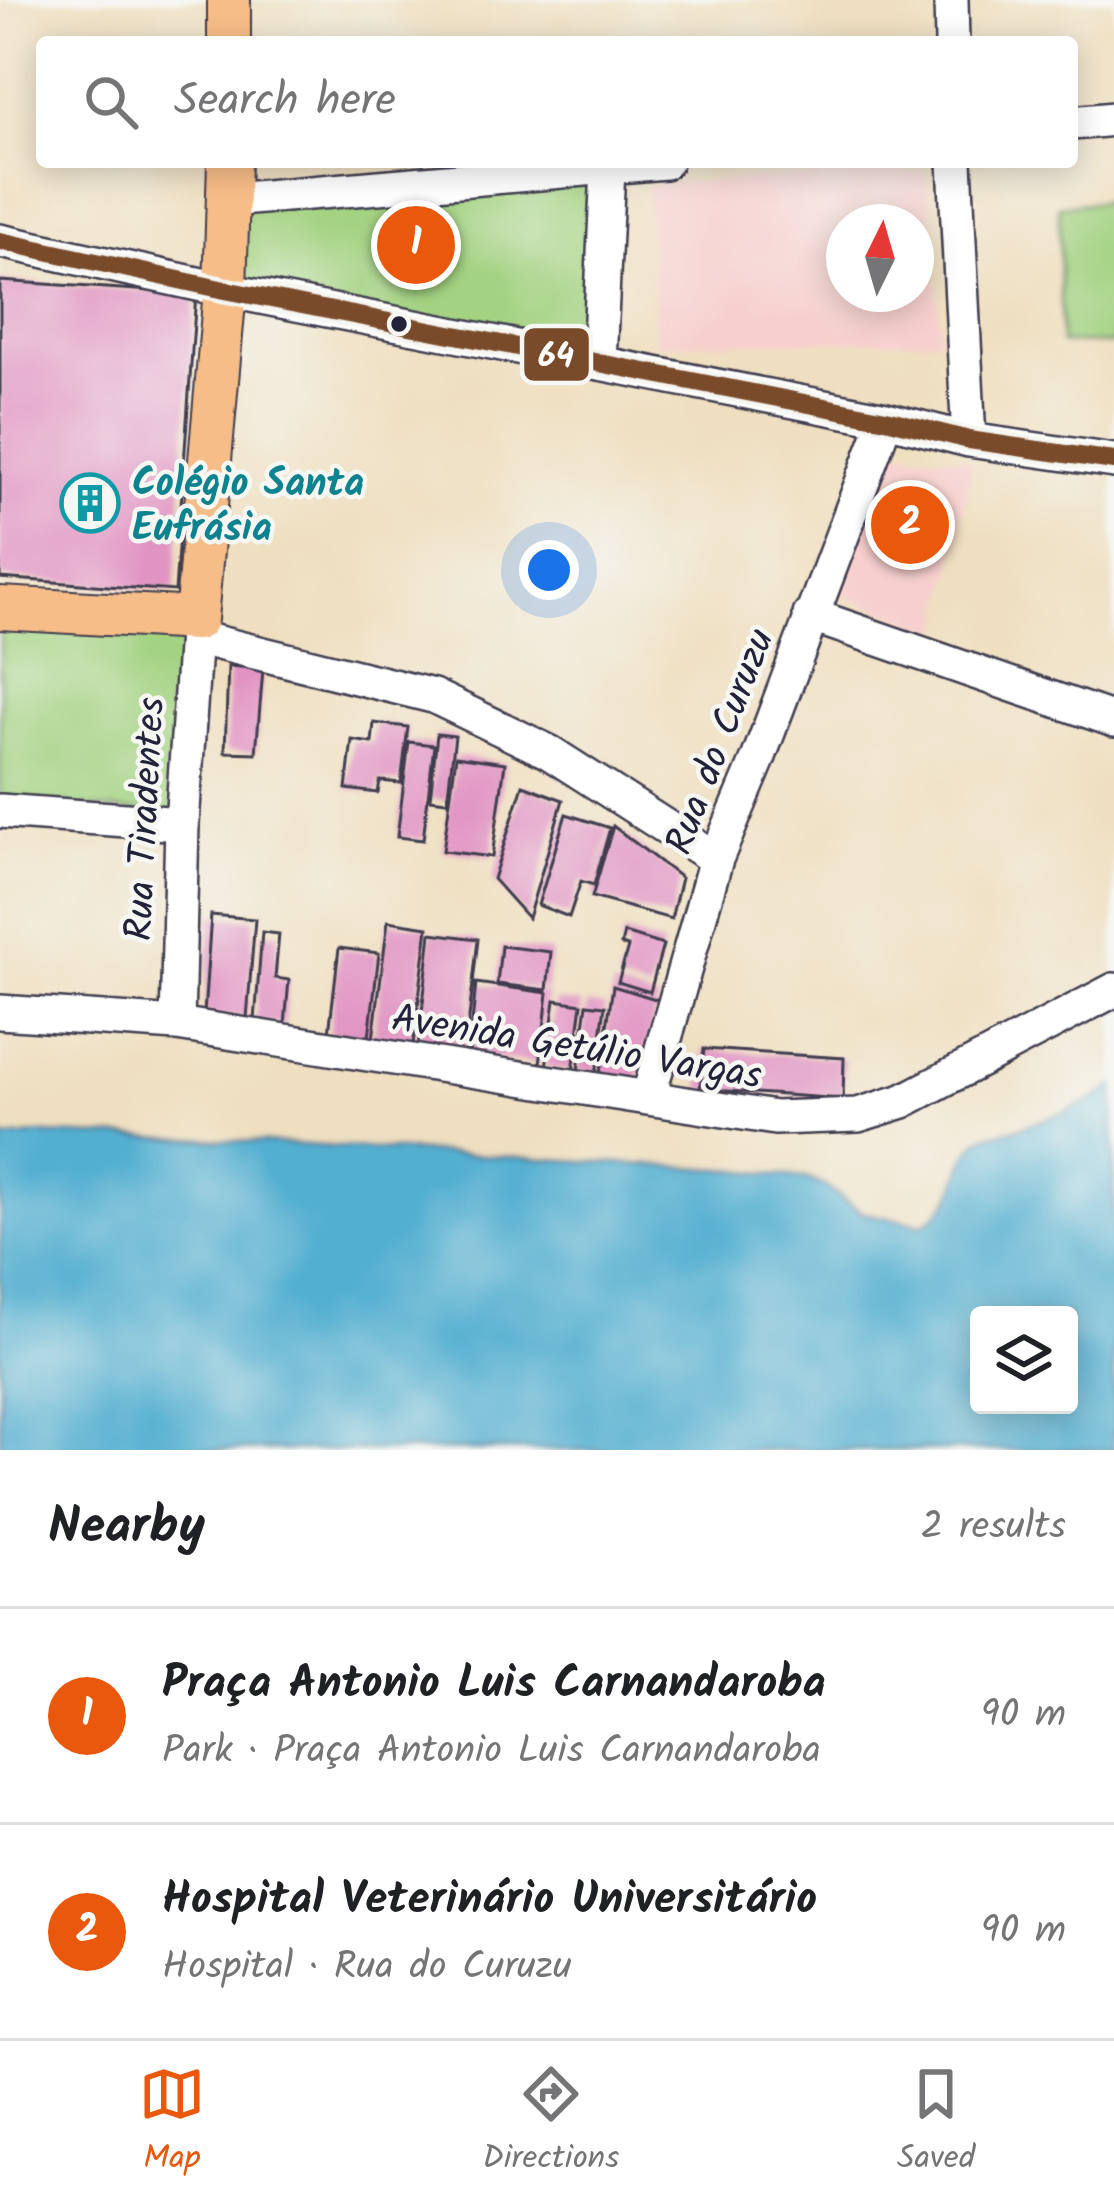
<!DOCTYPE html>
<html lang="en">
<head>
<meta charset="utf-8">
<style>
	:root { --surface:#fff; --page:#f6f6f6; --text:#202124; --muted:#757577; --line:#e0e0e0; --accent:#ea580c }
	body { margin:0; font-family:Kalam,sans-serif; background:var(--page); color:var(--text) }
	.controls { position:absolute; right:36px; bottom:36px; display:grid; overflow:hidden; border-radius:12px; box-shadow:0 6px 30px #0003 }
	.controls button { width:108px; height:108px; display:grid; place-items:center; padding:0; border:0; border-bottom:3px solid var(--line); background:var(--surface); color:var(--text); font:60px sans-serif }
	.compass { position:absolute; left:826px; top:204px; width:108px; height:108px; border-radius:50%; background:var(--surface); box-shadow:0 6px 30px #0003; rotate:5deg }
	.you { position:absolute; left:549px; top:570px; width:42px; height:42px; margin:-30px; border:9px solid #fff; border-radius:50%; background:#1a73e8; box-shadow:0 0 0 18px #1a73e833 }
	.badge { display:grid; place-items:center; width:78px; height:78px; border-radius:50%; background:var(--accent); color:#fff; font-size:39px; font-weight:700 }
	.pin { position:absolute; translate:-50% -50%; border:6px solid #fff; box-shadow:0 3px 12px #0006 }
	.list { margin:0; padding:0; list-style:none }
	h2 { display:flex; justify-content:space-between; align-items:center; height:156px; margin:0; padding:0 48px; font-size:51px }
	h2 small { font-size:39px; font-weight:400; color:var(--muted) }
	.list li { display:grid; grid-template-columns:78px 1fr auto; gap:36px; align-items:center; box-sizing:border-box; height:216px; padding:0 48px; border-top:3px solid var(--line) }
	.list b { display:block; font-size:45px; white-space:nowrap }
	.list p { margin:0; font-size:39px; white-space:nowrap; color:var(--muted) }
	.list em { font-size:39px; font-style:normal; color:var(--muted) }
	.icon { flex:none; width:66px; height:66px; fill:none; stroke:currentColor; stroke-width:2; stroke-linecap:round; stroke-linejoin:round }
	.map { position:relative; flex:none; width:1114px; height:1450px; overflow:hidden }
	.search { position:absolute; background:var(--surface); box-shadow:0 6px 30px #0003; left:36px; right:36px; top:36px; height:132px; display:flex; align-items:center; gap:30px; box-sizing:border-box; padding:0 42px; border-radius:12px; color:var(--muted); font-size:45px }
	.sheet { height:588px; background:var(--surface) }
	nav { display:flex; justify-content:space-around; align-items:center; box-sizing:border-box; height:168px; border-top:3px solid var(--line); background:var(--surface); font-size:33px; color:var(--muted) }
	nav a { display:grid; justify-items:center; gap:6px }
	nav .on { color:var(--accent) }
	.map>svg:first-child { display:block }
</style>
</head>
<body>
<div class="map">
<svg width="1114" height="1450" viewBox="0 0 1114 1450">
	<rect width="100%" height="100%" fill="#f6f6f2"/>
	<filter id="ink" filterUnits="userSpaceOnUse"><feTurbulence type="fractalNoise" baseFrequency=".00833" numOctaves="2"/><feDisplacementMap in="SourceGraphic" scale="24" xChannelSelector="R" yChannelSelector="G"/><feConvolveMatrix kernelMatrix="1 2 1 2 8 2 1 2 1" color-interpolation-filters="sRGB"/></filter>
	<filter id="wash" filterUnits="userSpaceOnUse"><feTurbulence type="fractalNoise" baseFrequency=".004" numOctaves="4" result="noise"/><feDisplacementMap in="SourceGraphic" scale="48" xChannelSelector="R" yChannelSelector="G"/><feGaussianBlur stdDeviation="2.7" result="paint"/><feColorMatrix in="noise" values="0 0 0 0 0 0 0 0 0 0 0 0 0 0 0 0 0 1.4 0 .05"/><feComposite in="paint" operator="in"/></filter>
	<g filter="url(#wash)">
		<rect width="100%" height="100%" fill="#efdfc0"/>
		<path fill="#f7d0ce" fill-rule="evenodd" d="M927 170 941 340 657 344 646 184ZM844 222H916V294H844Z
			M889 449 973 460 940 634 832 591Z"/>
		<path fill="#a3d281" stroke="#627a5e" stroke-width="3" d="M608 168 599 362 225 290 229 200Z
			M1114 201V344L1061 343 1059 206Z
			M0 613 188 624 176 815 0 800Z"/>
		<path fill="#52afd0" stroke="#3a6886" stroke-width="3" fill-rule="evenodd" d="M1114 1086V1450H0V1139L42 1134 204 1139 736 1170 806 1178 825 1186 863 1213 923 1224C969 1196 952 1160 981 1139 991 1132 1006 1132 1017 1128 1052 1117 1084 1108 1114 1086ZM979 1315H1069V1405H979Z"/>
		<g id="blocks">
			<path fill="#e194c3" d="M0 281 196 294 175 591 0 578Z
				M228 666 263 669 256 753 225 752Z
				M374 723 408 727 401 783 380 781 378 793 346 789 352 740 372 743Z
				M437 734 455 736 447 801 430 799Z
				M409 742 434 745 423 840 397 837Z
				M456 756 505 763 492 857 443 851Z
				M523 785 563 800 528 918 493 879Z
				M566 814 610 828 594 885 581 881 569 917 538 905Z
				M613 826 681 878 671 919 592 897Z
				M211 915 255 919 247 1018 204 1014Z
				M388 921 428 927 413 1044 373 1039Z
				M262 932 279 934 275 978 289 980 285 1025 255 1021Z
				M431 933 478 939 465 1053 418 1048Z
				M624 933 663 945 650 992 618 982 628 947 621 945Z
				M501 946 551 952 547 990 497 984Z
				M339 948 379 953 369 1037 329 1033Z
				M476 983 548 993 540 1064 469 1055Z
				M613 986 659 1000 637 1082 599 1080Z
				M555 1000 582 1004 573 1071 546 1068Z
				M587 1004 605 1006 596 1074 578 1071Z
				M704 1049 844 1058 843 1099 700 1089Z"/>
		</g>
	</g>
	<g filter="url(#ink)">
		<use href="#blocks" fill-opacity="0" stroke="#413e4f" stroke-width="3"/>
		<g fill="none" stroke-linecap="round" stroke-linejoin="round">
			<g stroke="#413e4f" stroke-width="38">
				<path id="minor" d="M951 0 952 42
					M1072 123 1114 119
					M955 162 969 440
					M229 200 665 162
					M0 241 225 290 886 419 969 440 1114 461
					M599 362 608 168
					M810 615 1114 720
					M194 637 433 696 549 752 716 859
					M0 811 182 824
					M0 1012 177 1024 775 1118 858 1115 903 1101 1114 990
					M177 1024 182 824 196 619
					M648 1098 716 859 758 759 886 419"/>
			</g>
			<g stroke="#413e4f" stroke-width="46">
				<path id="major" d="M229 0V42
					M0 608 196 619 225 290 229 162"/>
			</g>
			<use href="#minor" stroke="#fff" stroke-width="33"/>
			<use href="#major" stroke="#f7bd88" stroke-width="42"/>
			<g stroke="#f6f6f2" stroke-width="27">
				<path id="bus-1" d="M0 241 225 290 886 419 969 440 1114 461"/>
			</g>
			<use href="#bus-1" stroke="#7a4b2a" stroke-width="18"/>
		</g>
	</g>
	<defs>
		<g id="building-ring" transform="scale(3)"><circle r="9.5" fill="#f6f6f2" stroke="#0f9aa8" stroke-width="1.5"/><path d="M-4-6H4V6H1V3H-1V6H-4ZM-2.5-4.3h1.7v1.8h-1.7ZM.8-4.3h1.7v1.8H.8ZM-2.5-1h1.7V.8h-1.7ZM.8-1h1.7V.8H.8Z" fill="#0f9aa8"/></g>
	</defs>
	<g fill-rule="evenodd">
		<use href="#building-ring" x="90" y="503"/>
	</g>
	<circle fill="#22223b" stroke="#f6f6f2" stroke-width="4.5" cx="399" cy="324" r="10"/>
	<g text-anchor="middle" stroke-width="9" stroke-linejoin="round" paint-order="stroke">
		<g font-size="39" font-weight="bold" fill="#0d838f" stroke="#f6f6f2" text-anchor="start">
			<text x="132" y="495">Colégio Santa<tspan x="132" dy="45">Eufrásia</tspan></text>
		</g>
		<g font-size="39" fill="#22223b" stroke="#f6f6f2">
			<text transform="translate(718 741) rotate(-69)" y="14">Rua do Curuzu</text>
			<text transform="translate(143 819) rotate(-87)" y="14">Rua Tiradentes</text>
			<text transform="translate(577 1045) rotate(9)" y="14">Avenida Getúlio Vargas</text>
		</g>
	</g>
	<rect stroke="#f6f6f2" stroke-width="4.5" x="522" y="326" width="69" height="57" rx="12" fill="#7a4b2a"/>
	<g font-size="33" text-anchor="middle" font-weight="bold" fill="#fff">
		<text x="556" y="366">64</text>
	</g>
</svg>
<div class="controls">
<button><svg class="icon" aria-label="layers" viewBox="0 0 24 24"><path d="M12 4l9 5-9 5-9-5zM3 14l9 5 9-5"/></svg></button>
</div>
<svg class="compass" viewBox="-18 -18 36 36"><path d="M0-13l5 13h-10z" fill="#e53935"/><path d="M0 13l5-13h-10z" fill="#757577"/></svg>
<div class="you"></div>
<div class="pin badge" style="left:416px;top:245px">1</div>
<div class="pin badge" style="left:910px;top:525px">2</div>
<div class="search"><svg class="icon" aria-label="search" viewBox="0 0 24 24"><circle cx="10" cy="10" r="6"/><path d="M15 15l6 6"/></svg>Search here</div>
</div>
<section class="sheet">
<h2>Nearby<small>2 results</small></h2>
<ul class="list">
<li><span class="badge">1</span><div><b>Praça Antonio Luis Carnandaroba</b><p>Park · Praça Antonio Luis Carnandaroba</p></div><em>90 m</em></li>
<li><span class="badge">2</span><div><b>Hospital Veterinário Universitário</b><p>Hospital · Rua do Curuzu</p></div><em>90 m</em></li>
</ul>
</section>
<nav>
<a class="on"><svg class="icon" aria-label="map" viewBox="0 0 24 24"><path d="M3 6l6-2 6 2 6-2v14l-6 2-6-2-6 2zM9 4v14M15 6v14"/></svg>Map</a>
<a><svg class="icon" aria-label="directions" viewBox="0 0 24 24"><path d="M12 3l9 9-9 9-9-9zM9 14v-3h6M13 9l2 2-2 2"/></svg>Directions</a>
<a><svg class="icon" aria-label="saved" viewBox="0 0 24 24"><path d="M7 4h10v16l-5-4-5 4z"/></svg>Saved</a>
</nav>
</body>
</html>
